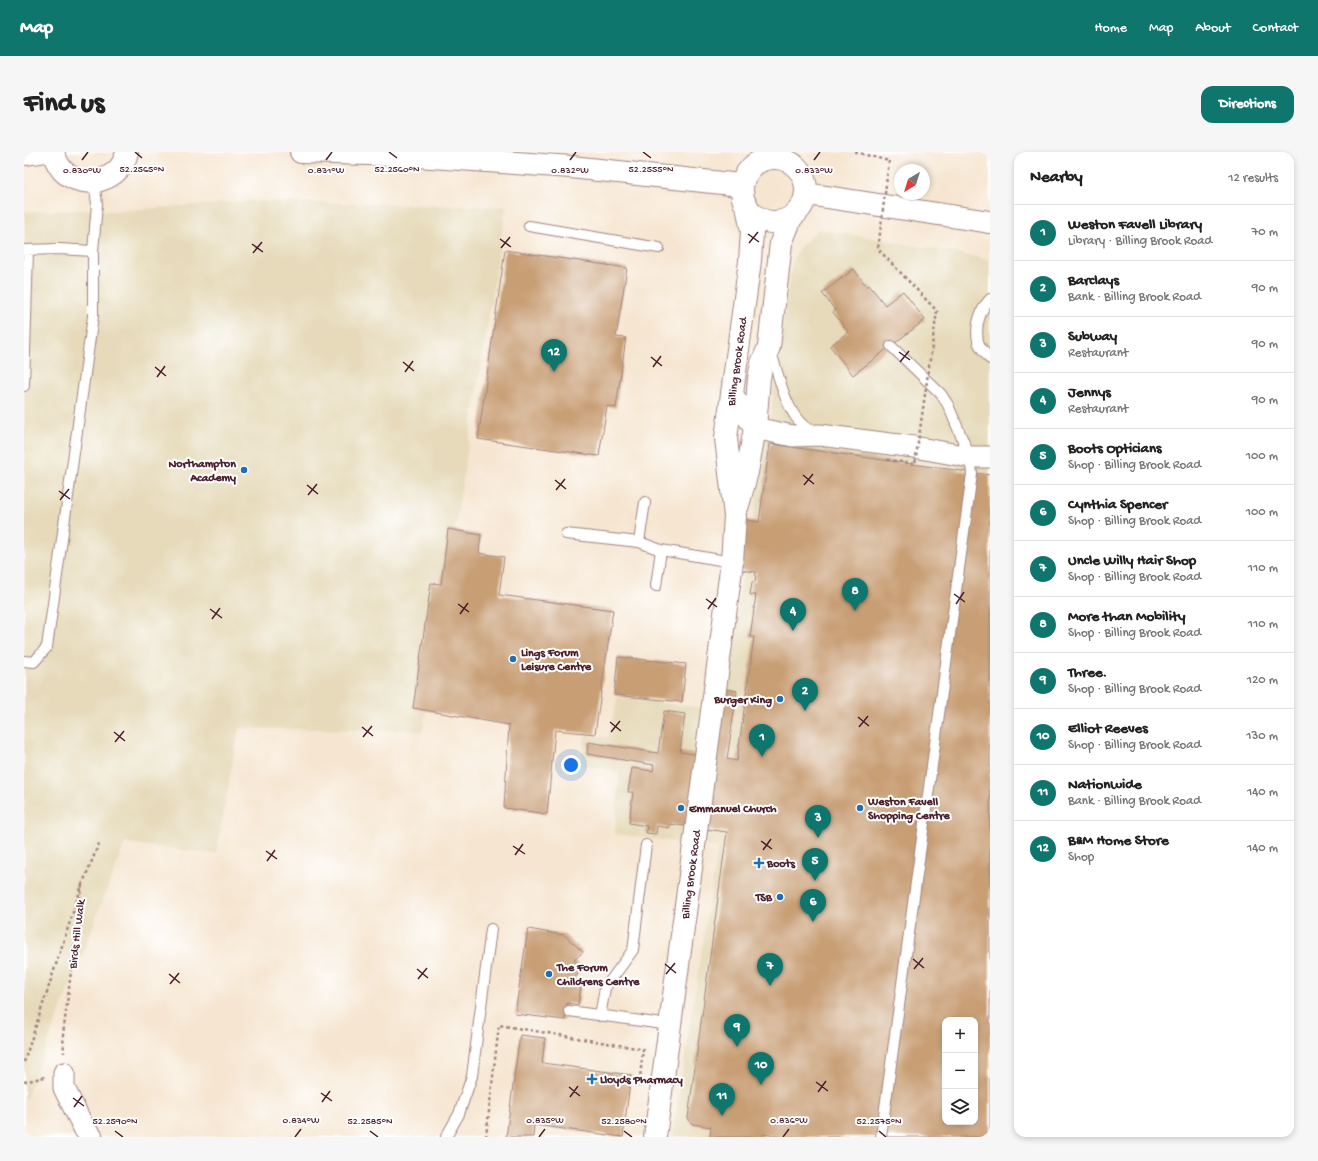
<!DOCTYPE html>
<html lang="en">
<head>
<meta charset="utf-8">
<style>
	:root { --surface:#fff; --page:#f6f6f6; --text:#222; --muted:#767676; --line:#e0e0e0; --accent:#0f766e }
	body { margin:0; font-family:"Gochi Hand",sans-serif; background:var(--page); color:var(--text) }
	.controls { position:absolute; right:12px; bottom:12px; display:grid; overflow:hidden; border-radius:8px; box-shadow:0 2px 6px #0003 }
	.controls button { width:36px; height:36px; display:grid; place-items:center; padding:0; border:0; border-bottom:1px solid var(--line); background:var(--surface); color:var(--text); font:20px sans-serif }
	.compass { position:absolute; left:870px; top:12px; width:36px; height:36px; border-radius:50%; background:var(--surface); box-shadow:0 2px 6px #0003; rotate:218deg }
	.you { position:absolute; left:547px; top:613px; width:14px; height:14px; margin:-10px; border:3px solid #fff; border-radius:50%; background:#1a73e8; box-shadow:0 0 0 6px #1a73e833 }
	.badge { display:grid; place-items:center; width:26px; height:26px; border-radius:50%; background:var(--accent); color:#fff; font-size:13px; font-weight:700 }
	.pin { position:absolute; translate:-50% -33px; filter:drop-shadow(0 1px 2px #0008) }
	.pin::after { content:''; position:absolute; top:21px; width:14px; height:12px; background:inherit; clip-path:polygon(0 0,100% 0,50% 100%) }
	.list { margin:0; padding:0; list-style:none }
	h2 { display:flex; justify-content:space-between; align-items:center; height:52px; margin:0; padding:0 16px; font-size:17px }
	h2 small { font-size:13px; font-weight:400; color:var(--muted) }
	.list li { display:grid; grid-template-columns:26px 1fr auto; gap:12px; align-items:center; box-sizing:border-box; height:56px; padding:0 16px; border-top:1px solid var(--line) }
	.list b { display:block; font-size:15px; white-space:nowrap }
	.list p { margin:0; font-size:13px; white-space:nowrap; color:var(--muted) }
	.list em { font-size:13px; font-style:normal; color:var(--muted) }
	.icon { flex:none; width:22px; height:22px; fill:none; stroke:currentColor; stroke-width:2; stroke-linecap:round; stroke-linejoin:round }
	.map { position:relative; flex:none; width:966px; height:985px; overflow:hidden; border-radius:12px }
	header { display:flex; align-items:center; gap:24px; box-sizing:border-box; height:56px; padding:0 20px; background:var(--accent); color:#fff }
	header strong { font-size:19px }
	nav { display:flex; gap:22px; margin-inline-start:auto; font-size:14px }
	.intro { display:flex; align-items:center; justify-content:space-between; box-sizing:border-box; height:96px; padding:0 24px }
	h1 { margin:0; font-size:28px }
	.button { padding:10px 18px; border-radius:12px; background:var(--accent); color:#fff; font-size:14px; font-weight:700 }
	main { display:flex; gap:24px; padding:0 24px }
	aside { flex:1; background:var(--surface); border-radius:12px; box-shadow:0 2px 6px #0003 }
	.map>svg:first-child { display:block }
</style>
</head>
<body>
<header>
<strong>Map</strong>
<nav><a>Home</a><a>Map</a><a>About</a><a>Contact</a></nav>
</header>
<div class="intro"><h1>Find us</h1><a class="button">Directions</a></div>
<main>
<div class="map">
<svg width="966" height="985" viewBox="0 0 966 985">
	<rect width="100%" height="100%" fill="#fff"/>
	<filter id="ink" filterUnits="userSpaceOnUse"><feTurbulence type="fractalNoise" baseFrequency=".025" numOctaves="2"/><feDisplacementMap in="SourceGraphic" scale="8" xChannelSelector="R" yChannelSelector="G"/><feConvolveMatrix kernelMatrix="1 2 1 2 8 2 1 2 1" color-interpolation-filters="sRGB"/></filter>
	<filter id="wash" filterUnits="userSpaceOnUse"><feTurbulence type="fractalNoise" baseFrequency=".012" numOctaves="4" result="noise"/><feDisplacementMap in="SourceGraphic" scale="16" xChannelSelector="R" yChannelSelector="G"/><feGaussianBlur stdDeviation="0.9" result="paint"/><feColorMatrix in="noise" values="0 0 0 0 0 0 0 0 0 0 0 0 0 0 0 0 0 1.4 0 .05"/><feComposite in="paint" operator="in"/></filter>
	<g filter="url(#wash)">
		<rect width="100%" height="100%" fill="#f6e6d1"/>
		<path fill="#e6daba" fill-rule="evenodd" d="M222 49 482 55 399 579 215 576 192 702 101 691 2 947H0V60L56 58 93 59Z
			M794 77 922 99 966 108V985H648L694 695 591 682 595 619 557 613 561 583 584 585 594 545 695 558 741 301 768 110 775 96ZM921 868H951V970H921Z"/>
		<g id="blocks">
			<path fill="#c89e74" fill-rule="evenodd" d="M481 98 603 116 592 185 602 186 592 256 583 254 575 304 454 287Z
				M830 117 843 135 845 133 861 153 879 139 901 168 829 223 806 194 824 180 809 160 811 158 798 141Z
				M746 292 966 323V985H760L739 982V985H686L687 975 668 972 664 966 703 680 646 672 645 676 633 674 632 682 622 681 623 674 605 671 609 640H604L608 616 629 619 630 613 563 602 564 590 634 601 640 559 661 562 656 600 691 605 701 537 713 539 703 607 713 609 730 485H726L732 443H726L728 430H731L732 420 715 418 722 368 735 370ZM921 868H951V970H921Z
				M424 377 457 383 455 401 480 405 475 443 589 458 571 582 531 578 523 662 480 656 485 573 389 556 407 431 417 432Z
				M594 505 662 512 658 550 590 543Z
				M504 777 540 783 559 800 550 808 558 817 549 828 558 829 554 853 543 851 541 868 491 862Z
				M496 883 521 886 518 911 607 923 599 985 510 973 509 985H482Z"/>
		</g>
	</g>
	<g filter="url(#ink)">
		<use href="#blocks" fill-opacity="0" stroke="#a0827e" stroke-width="1"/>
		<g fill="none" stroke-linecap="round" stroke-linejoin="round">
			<g stroke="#a0827e" stroke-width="12">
				<path id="service" d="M505 74 635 96
					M0 98 35 97 69 99
					M966 147C956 158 951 174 954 189 955 195 962 202 966 207
					M746 197C754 220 761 259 780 274 784 277 788 278 791 280
					M0 234 4 98
					M542 382 615 390 637 398 708 410
					M615 390 621 350
					M632 434 637 398
					M0 509 10 510 23 495 69 164V99L73 52 70 29
					M545 859 646 873
					M576 864 581 836 609 798 622 693
					M422 985 435 962 448 924 467 777
					M857 985 948 322 946 305 924 253 917 242 867 194"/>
			</g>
			<g stroke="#a0827e" stroke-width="23">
				<path id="minor" d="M753 5 754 0
					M708 242 731 276 769 284 796 283 890 295 946 305H966
					M40 921V936L61 978 68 985"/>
			</g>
			<g stroke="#a0827e" stroke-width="24">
				<g id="tertiary">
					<path d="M714 353 723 320 731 276 735 226 738 211 745 195 757 91 767 66"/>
					<path id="s1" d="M631 985 708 410 711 364 702 286 726 109 728 79 723 54"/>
				</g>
			</g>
			<g stroke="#a0827e" stroke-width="24">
				<path id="primary" d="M29 0C31 7 34 13 39 19 60 39 97 29 103 0
					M277 0 380 3 547 15 717 33
					M0 2 16 0
					M718 38a32 32 0 1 1 64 0a32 32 0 1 1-64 0Z
					M783 42 966 70"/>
			</g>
			<g stroke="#a0827e" stroke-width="24">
				<path id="trunk" d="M965 70H966"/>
			</g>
			<path stroke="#a0827e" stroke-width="2.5" stroke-dasharray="3 3" stroke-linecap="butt" d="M831 0 865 9
				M58 733 76 689
				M0 910 58 733 39 883 40 901
				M0 930 21 925
				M462 985 475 873 619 897 615 936"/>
			<use href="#service" stroke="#fff" stroke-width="10"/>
			<use href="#minor" stroke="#fff" stroke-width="21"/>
			<use href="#tertiary" stroke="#fff" stroke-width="22"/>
			<use href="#primary" stroke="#fff" stroke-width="22"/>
			<use href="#trunk" stroke="#fff" stroke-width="22"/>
			<path stroke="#a0827e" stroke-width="2.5" stroke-dasharray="3 3" stroke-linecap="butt" d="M864 309V308L891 312 913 159 854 97 865 9"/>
		</g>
	</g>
	<path fill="none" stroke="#4a1f2b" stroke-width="1.5" d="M111 0 118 6M365 0 373 6M619 0 627 6M58 8 64 0M302 8 308 0M546 8 552 0M790 8 796 0M724 82 735 90M476 87 487 95M725 91 734 80M228 92 239 100M477 96 486 85M229 101 238 90M875 200 886 208M627 205 638 214M379 210 390 219M876 210 885 199M131 215 142 224M629 215 637 204M381 220 389 209M133 225 141 214M779 323 790 332M531 328 542 337M283 333 294 342M780 333 789 322M532 338 541 327M35 339 46 347M284 343 293 332M36 348 45 337M930 442 941 450M682 447 693 455M434 452 445 460M932 452 940 440M186 457 198 466M684 457 692 446M436 462 444 451M188 467 196 456M834 565 845 574M586 570 597 579M338 575 349 584M835 575 844 564M90 580 101 589M587 580 596 569M339 585 348 574M91 590 100 579M737 689 748 697M489 694 501 702M739 698 747 687M242 699 253 707M491 703 499 692M243 709 251 698M889 807 900 816M641 812 652 821M393 817 404 826M890 817 899 806M145 822 156 831M642 822 651 811M394 827 403 816M146 832 155 821M792 930 804 939M545 935 556 944M794 940 802 929M297 941 308 949M546 945 554 934M49 946 60 954M298 950 306 939M50 955 58 944M91 979 99 985M346 979 354 985M600 979 608 985M855 979 862 985M271 985 277 977M515 985 521 977M759 985 765 977"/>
	<g fill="#1f6fb2" stroke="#fff" stroke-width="1.5">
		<circle cx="220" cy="318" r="4"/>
		<circle cx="489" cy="507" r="4"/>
		<circle cx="756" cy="547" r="4"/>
		<circle cx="657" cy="656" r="4"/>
		<circle cx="836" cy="656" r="4"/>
		<path d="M733 705h4v4h4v4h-4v4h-4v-4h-4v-4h4z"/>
		<circle cx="756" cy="745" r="4"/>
		<circle cx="525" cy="822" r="4"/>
		<path d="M566 921h4v4h4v4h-4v4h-4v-4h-4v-4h4z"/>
	</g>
	<g text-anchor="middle" stroke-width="4" stroke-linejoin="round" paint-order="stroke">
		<g font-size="12" fill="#4a1f2b" stroke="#fff">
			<text dy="4" stroke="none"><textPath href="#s1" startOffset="782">Billing Brook Road</textPath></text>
			<text dy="4" stroke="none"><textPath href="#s1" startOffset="265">Billing Brook Road</textPath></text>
			<text transform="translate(52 782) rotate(-83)" y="4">Birds Hill Walk</text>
		</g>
		<g font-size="12" font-weight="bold" fill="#4a1f2b" stroke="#fff" text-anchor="start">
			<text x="212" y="315" text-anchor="end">Northampton<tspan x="212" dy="14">Academy</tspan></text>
			<text x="497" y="504">Lings Forum<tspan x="497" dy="14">Leisure Centre</tspan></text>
			<text x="748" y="551" text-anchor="end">Burger King</text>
			<text x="844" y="653">Weston Favell<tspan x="844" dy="14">Shopping Centre</tspan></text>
			<text x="665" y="660">Emmanuel Church</text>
			<text x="743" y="715">Boots</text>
			<text x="748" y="749" text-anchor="end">TSB</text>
			<text x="533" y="819">The Forum<tspan x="533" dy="14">Childrens Centre</tspan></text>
			<text x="576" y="931">Lloyds Pharmacy</text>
		</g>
	</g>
	<g font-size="10" text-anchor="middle" fill="#4a1f2b" stroke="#fff" stroke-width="4" stroke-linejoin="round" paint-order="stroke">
		<text x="627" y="20">52.2555°N</text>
		<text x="118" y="20">52.2565°N</text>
		<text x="373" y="20">52.2560°N</text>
		<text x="58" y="21">0.830°W</text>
		<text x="302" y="21">0.831°W</text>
		<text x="546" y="21">0.832°W</text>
		<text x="790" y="21">0.833°W</text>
		<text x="277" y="971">0.834°W</text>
		<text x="521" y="971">0.835°W</text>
		<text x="765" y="971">0.836°W</text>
		<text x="91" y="972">52.2590°N</text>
		<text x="346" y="972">52.2585°N</text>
		<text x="600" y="972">52.2580°N</text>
		<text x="855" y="972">52.2575°N</text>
	</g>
</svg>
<div class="controls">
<button>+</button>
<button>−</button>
<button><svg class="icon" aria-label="layers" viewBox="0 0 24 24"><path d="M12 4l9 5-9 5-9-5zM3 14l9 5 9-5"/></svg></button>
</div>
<svg class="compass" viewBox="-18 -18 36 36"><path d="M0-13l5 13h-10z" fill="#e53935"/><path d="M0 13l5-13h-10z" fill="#767676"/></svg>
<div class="you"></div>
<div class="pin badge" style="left:738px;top:605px">1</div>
<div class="pin badge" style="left:781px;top:559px">2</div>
<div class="pin badge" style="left:794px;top:686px">3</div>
<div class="pin badge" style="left:769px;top:479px">4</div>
<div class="pin badge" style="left:791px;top:729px">5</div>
<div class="pin badge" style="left:789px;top:770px">6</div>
<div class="pin badge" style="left:746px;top:834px">7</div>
<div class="pin badge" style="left:831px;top:459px">8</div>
<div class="pin badge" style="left:713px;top:895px">9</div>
<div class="pin badge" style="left:737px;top:933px">10</div>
<div class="pin badge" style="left:698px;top:964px">11</div>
<div class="pin badge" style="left:530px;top:220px">12</div>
</div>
<aside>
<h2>Nearby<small>12 results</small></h2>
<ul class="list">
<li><span class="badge">1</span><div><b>Weston Favell Library</b><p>Library · Billing Brook Road</p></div><em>70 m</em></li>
<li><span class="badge">2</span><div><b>Barclays</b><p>Bank · Billing Brook Road</p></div><em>90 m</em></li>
<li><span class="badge">3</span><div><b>Subway</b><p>Restaurant</p></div><em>90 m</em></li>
<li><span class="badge">4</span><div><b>Jennys</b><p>Restaurant</p></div><em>90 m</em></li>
<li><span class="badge">5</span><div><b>Boots Opticians</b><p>Shop · Billing Brook Road</p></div><em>100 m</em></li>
<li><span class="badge">6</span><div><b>Cynthia Spencer</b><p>Shop · Billing Brook Road</p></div><em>100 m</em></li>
<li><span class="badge">7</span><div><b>Uncle Willy Hair Shop</b><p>Shop · Billing Brook Road</p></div><em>110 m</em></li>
<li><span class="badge">8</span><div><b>More than Mobility</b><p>Shop · Billing Brook Road</p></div><em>110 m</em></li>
<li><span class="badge">9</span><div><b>Three.</b><p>Shop · Billing Brook Road</p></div><em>120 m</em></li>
<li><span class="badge">10</span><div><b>Elliot Reeves</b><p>Shop · Billing Brook Road</p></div><em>130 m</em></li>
<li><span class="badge">11</span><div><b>Nationwide</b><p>Bank · Billing Brook Road</p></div><em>140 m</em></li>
<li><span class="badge">12</span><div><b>B&amp;M Home Store</b><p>Shop</p></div><em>140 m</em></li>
</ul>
</aside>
</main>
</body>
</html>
